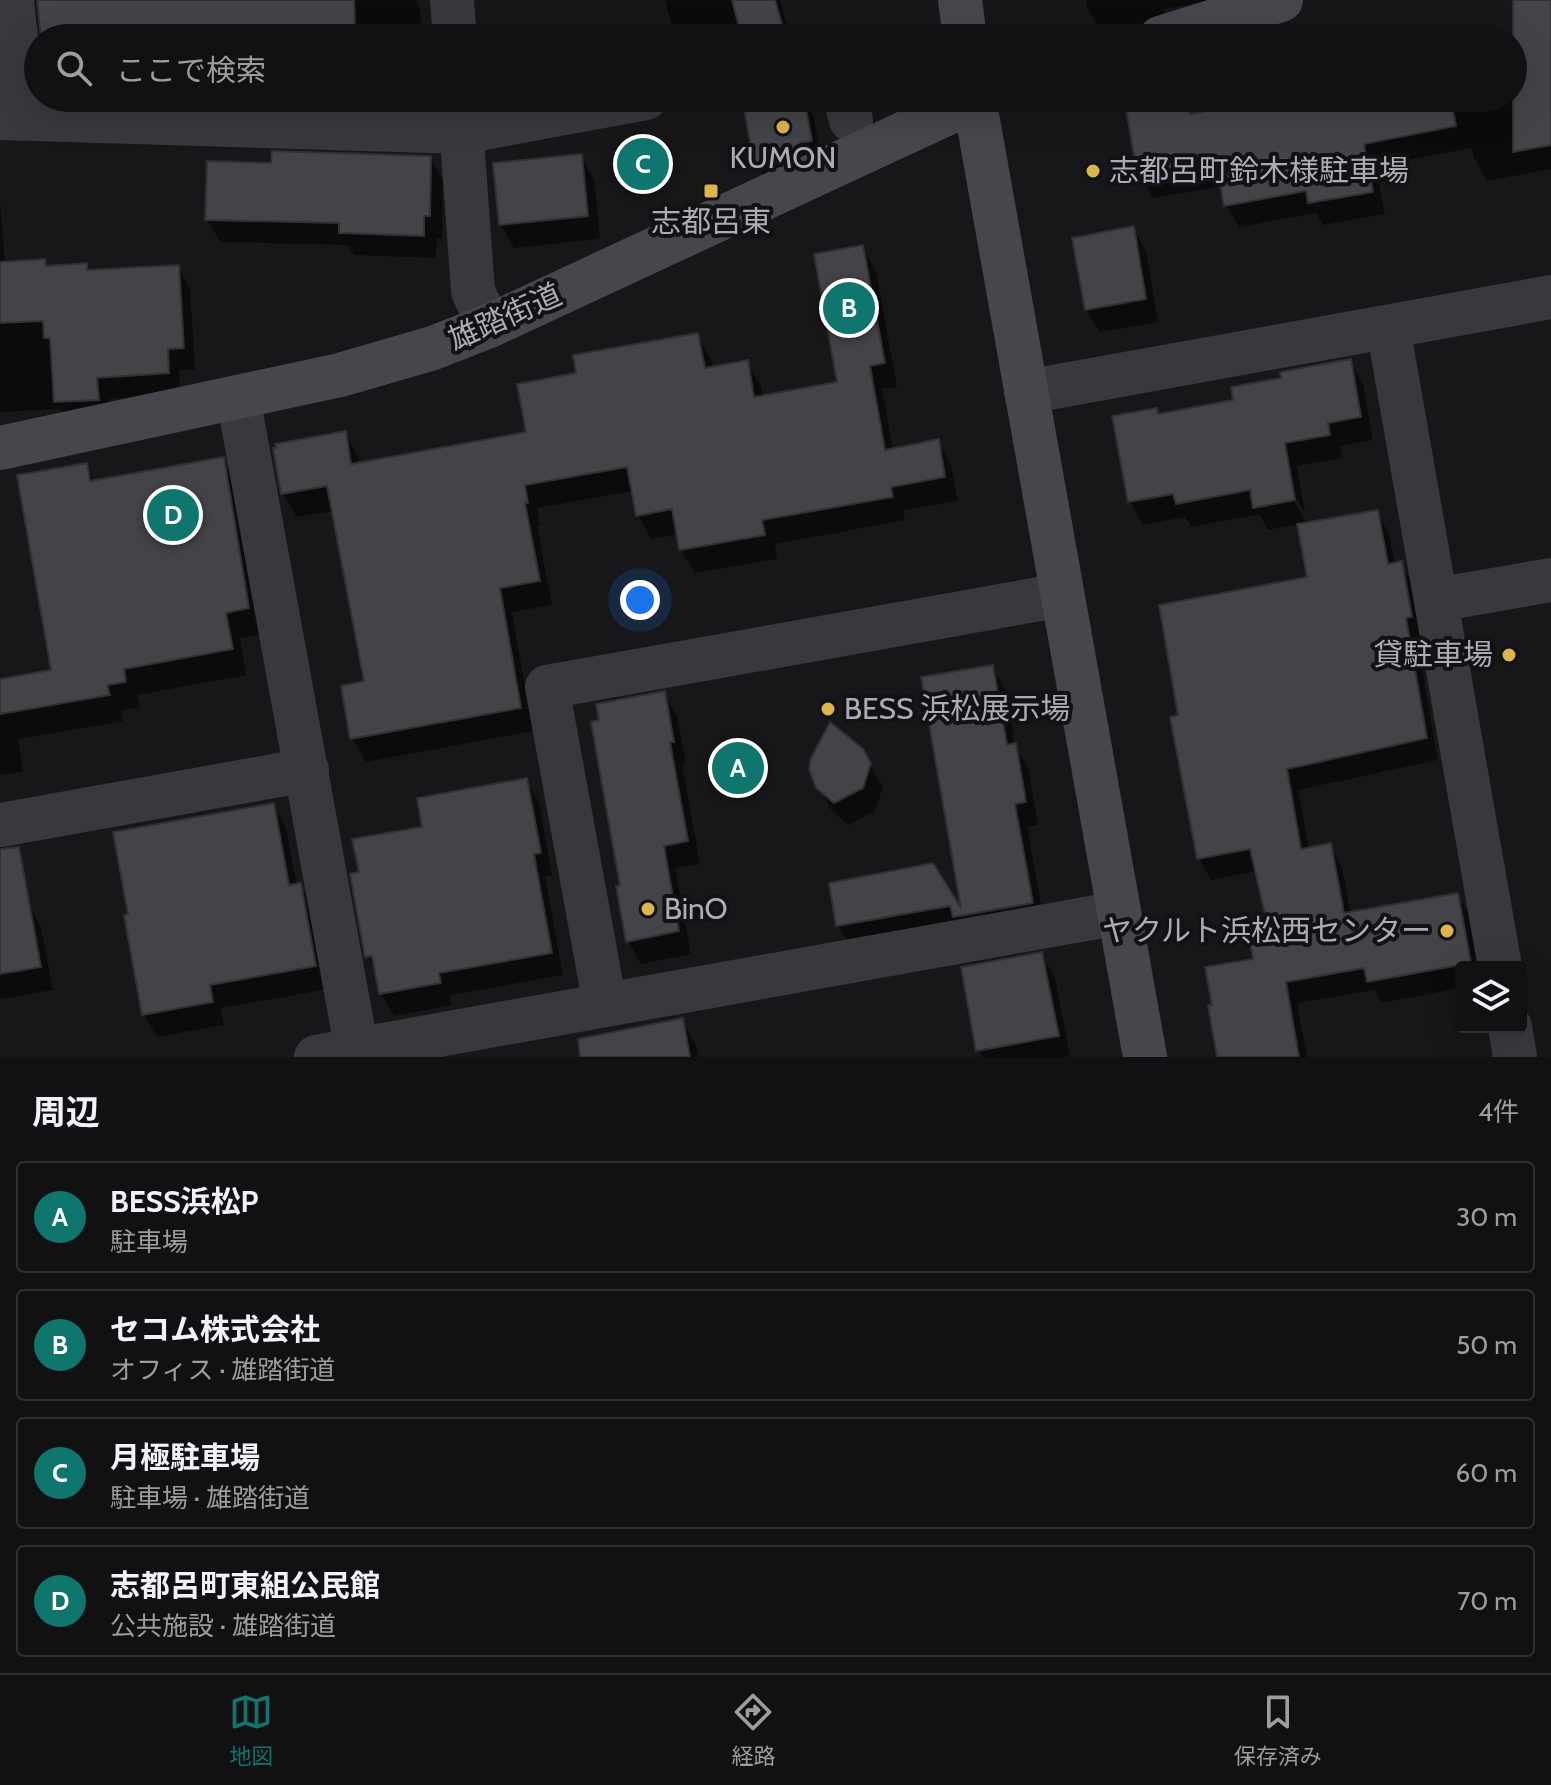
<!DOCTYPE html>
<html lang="ja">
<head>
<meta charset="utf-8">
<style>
	:root { --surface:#111012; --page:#1a191b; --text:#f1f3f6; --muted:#9c9d9f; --line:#303032; --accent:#0f766e }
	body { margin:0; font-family:Cabin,"Noto Sans JP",sans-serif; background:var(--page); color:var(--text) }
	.controls { position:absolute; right:24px; bottom:24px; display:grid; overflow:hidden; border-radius:8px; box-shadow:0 8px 32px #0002 }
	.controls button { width:72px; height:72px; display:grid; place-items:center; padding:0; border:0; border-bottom:2px solid var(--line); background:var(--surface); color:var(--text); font:40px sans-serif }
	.you { position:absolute; left:640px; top:600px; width:28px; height:28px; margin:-20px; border:6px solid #fff; border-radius:50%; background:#1a73e8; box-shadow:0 0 0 12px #1a73e833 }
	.badge { display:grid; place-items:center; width:52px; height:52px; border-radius:50%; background:var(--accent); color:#fff; font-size:26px; font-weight:700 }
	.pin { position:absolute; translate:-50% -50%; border:4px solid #fff; box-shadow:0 2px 8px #0006 }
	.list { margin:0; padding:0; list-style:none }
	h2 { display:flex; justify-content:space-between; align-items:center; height:104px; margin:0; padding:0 32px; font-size:34px }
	h2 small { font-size:26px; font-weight:400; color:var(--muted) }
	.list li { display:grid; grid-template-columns:52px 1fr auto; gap:24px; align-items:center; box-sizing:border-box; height:112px; margin:0 16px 16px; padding:0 16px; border:2px solid var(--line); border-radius:8px }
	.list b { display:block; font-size:30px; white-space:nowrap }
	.list p { margin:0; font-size:26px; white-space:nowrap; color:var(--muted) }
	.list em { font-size:26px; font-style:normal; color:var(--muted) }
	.icon { flex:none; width:44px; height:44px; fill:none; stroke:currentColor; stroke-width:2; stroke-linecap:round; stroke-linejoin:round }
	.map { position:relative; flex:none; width:1551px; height:1057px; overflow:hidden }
	.search { position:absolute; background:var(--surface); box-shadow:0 8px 32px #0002; left:24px; right:24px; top:24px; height:88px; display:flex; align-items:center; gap:20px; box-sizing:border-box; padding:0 28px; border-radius:44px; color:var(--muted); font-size:30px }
	.sheet { height:616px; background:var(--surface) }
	nav { display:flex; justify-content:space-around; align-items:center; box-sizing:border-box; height:112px; border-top:2px solid var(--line); background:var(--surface); font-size:22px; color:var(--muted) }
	nav a { display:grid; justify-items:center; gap:4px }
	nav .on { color:var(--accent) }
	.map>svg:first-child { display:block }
</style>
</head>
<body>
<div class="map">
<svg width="1551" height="1057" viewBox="0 0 1551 1057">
	<rect width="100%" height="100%" fill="#171618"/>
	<path fill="#0007" d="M39 0H415L420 9 422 38H43Z
		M665 0H780L790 38H744L742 29 704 38H679L671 23Z
		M1086 0H1216L1164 9 1167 32 1107 38H1104L1087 8Z
		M1515 0H1551V169L1487 181 1474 158 1472 148 1376 166 1385 214 1323 225 1316 213 1239 227 1226 205 1222 186 1153 198 1140 176 1186 101 1194 115 1287 98H1513Z
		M1409 32 1412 38H1379Z
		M279 98H420L422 130 294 126Z
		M758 98H806L814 118 822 161 767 182 756 162Z
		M581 156 594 179 600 239 514 248 501 225 495 165Z
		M430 158 443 181 442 238H437L436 258 354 255 348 245 220 242 207 219 273 165Z
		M0 200 5 263 44 261 48 268 86 265 90 272 178 267 190 289 195 370H179L180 395 109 399 110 421 69 424 60 409 0 412Z
		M1133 229 1146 251 1158 322 1100 332 1086 310Z
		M862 247 876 271 897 387 882 389 893 450 938 441 951 465 958 501 903 510 905 520 775 544 777 559 695 573 681 550 678 534 651 539 638 515 633 491 537 508 540 526H537L552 605 512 612 533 731 366 762 352 738 367 683 334 511 297 517 283 494 275 450 345 433 358 457 360 464 528 434 579 375 697 335 711 359 713 369 747 363 761 386 763 397 840 384Z
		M1350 362 1363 384 1373 440 1340 446 1342 458 1297 466 1305 513 1292 490 1289 492 1307 525 1377 512 1389 534 1395 564 1401 563 1413 585 1423 638 1417 639 1438 760 1298 790 1309 849 1330 845 1342 867 1351 914 1457 895 1470 916 1479 967H1461V988L1381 1003 1374 990 1297 1003 1307 1057H1218L1214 1006 1256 960 1270 928 1257 871 1211 880 1199 858 1180 717 1310 578 1299 524 1268 530 1259 514 1191 527 1185 517 1143 525 1130 502 1115 418 1158 416 1235 401 1283 380Z
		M222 459 237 485 262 634 240 638 246 675 137 695 140 707 121 711 123 721 18 739 23 771 0 775V681L53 671 86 465 95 482Z
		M992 667 1006 690 1015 746 1028 768 1038 825 1027 827 1045 926 851 948 838 925 932 865 965 917 924 679Z
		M664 694 677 716 686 764 682 765 700 864 675 868 691 954 641 964 628 941 622 887Z
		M861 750 883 787 875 811 848 825 832 811 813 778Z
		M526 780 539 802 552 875 545 876 563 975 450 995 452 1005 394 1016 381 994 377 974 367 956 361 874 425 828Z
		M273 805 286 828 297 886 300 885 313 908 328 989 221 1008 224 1025 157 1037 144 1015 126 916Z
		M0 901 28 904 41 927 53 990 0 999Z
		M1041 954 1055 977 1070 1057H982L978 1050Z
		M682 1021 696 1045 698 1057H638Z"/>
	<path fill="#444448" stroke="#313134" stroke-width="2" d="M37 0H354L355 27 340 28 341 38H283V34L225 38V31L145 38H41Z
		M732 0H775L786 38H742Z
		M1513 0H1551V145L1513 152Z
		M277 98H408L409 105 277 101Z
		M742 98H804L812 141 800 143 802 153 796 156 754 163Z
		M1276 98H1451L1456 126 1364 144 1373 192 1308 203 1306 191 1224 206 1216 163 1138 177 1126 110 1187 99 1190 114Z
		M272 151 431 156 430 216H424V236L339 233V223L205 220 207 161 271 163Z
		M582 154 588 216 499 225 493 163Z
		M1134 226 1146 299 1085 310 1072 238Z
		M863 245 885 363 870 366 885 450 939 439 945 477 891 487 893 497 762 520 765 535 679 550 672 509 636 516 627 467 525 485 528 503H525L540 581 500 588 521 708 350 739 341 686 364 681 327 486 281 494 273 448H276L275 444 346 431 351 464 526 432 517 384 576 373 573 355 698 333 705 368 748 360 754 397 837 382 814 254Z
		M45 259 46 266 87 263V270L179 265 184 348 168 349 169 373 97 378 99 400 54 402 50 338H44L43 321 0 323V262Z
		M1351 359 1361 417 1328 423 1330 435 1285 443 1295 500 1253 508 1250 490 1176 504 1173 494 1128 502 1112 416 1157 408 1158 414 1233 400 1231 387 1281 378 1280 372Z
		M224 457 249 608 226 613 233 649 124 669 126 682 107 685 110 695 0 714V679L51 670 17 475 87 463 90 481Z
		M1378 510 1388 564 1402 561 1412 617 1406 618 1427 738 1287 769 1301 849 1331 843 1344 913 1458 893 1471 963 1367 982 1364 968 1286 982 1299 1057H1217L1208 1005H1212L1205 967 1253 959 1248 930 1268 927 1250 849 1197 859 1170 717 1178 715 1159 605 1307 577 1297 524Z
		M993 665 1007 745 1016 743 1026 802 1015 804 1033 903 953 917 950 906 836 926 829 883 933 863 961 908 921 677Z
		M665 691 674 742H670L688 841 664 846 679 931 626 942 616 886H620L591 722 599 720 596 704Z
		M830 722 863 749 871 763 863 788 834 803 816 788 809 769 811 758Z
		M527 778 541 853 534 854 552 953 439 973 441 983 379 994 372 956 365 957 350 874 359 872 352 839 422 827 417 798Z
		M274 803 289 885 301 883 316 966 210 985 213 1002 142 1015 124 915 128 914 113 832Z
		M19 847 41 967 0 974V849Z
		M1042 952 1059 1036 976 1051 961 967Z
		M683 1018 690 1057H580L578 1039Z"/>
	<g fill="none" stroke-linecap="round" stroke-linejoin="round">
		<path stroke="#38383d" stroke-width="44" d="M12 0 19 67 18 119
			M452 0 455 38
			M459 98 473 291 489 326
			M845 98 851 120
			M0 118 462 132 646 98
			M1388 327 1500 967
			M1026 392 1551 297
			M238 397 358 1057
			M1436 600 1551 580
			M0 825 307 770
			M605 1005 547 687 1062 595
			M1510 1027 1515 1057
			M316 1057 1119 913"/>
		<path stroke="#46474c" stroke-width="44" d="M960 0 965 38
			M1160 38 1281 0
			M974 98 1145 1057
			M0 448 340 375 433 348 489 326 980 98"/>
	</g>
	<g fill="#ddb64a" stroke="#121113" stroke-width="3">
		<circle cx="783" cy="127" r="8"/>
		<circle cx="1093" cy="171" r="8"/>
		<rect x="703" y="183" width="16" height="16" rx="4"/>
		<circle cx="1509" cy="655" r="8"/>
		<circle cx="828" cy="709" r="8"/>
		<circle cx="648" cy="909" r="8"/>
		<circle cx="1447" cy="931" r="8"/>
	</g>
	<g text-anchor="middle" stroke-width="8" stroke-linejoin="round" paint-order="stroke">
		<g font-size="30" fill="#aaadb6" stroke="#121113" text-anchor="start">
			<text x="783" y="168" text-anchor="middle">KUMON</text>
			<text x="1109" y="181">志都呂町鈴木様駐車場</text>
			<text x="711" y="232" text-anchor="middle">志都呂東</text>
			<text x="1493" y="665" text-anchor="end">貸駐車場</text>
			<text x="844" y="719">BESS 浜松展示場</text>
			<text x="664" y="919">BinO</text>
			<text x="1431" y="941" text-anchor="end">ヤクルト浜松西センター</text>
		</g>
		<g font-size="30" fill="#aaadb6" stroke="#121113">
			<text transform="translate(505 317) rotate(-24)" y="10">雄踏街道</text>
		</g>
	</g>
</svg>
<div class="controls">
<button><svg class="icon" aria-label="layers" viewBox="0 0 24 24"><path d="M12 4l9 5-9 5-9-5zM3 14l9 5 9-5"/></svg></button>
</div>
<div class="you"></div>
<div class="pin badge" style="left:738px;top:768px">A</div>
<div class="pin badge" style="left:849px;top:308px">B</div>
<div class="pin badge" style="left:643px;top:164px">C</div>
<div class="pin badge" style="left:173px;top:515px">D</div>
<div class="search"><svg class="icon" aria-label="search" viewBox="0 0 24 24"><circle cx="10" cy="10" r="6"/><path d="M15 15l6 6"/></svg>ここで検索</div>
</div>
<section class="sheet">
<h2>周辺<small>4件</small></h2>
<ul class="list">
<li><span class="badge">A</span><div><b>BESS浜松P</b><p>駐車場</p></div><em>30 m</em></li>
<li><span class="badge">B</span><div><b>セコム株式会社</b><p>オフィス · 雄踏街道</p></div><em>50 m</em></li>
<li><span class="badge">C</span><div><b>月極駐車場</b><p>駐車場 · 雄踏街道</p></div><em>60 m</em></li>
<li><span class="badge">D</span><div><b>志都呂町東組公民館</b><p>公共施設 · 雄踏街道</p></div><em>70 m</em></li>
</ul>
</section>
<nav>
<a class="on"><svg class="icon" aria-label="map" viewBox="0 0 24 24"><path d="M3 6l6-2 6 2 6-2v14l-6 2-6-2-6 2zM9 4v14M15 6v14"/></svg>地図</a>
<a><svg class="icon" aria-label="directions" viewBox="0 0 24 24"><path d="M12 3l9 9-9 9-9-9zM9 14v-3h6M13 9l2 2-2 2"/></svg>経路</a>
<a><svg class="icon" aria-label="saved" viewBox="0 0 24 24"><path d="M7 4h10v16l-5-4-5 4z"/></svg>保存済み</a>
</nav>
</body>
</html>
